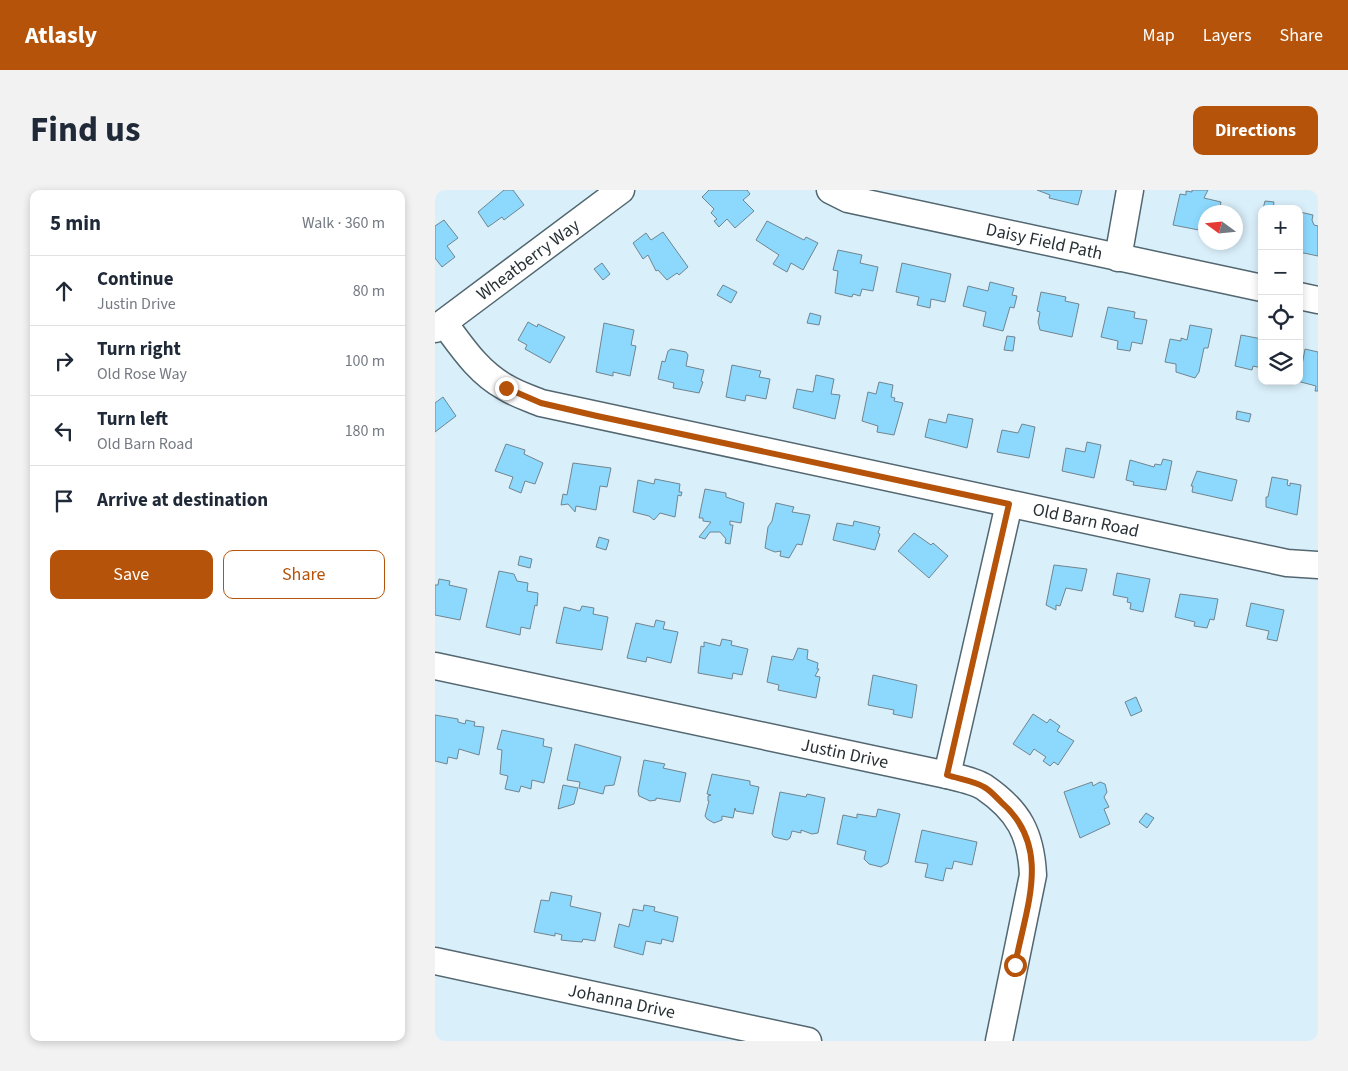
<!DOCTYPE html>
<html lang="en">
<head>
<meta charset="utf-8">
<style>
	:root { --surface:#fff; --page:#f2f2f3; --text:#1f2937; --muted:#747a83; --line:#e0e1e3; --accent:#b45309 }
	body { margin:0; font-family:"Source Sans 3",sans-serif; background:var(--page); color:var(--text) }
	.controls { position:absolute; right:15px; top:15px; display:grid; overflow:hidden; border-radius:10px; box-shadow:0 2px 8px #0003 }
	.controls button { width:45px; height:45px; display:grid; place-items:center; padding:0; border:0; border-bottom:1px solid var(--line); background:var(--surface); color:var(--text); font:25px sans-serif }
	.compass { position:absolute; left:763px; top:15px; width:45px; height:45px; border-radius:50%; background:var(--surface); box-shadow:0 2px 8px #0003; rotate:285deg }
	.stop { position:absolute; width:15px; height:15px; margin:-11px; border:4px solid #b45309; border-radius:50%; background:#fff }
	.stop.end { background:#b45309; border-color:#fff; box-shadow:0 1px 5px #0008 }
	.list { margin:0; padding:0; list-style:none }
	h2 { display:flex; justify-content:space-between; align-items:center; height:65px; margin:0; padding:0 20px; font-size:21px }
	h2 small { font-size:16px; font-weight:400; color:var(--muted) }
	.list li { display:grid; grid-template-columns:32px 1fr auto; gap:15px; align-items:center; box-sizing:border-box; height:70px; padding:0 20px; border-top:1px solid var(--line) }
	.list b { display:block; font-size:19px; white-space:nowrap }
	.list p { margin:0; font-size:16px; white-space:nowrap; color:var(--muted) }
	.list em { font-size:16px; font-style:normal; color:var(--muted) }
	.actions { display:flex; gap:10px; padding:15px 20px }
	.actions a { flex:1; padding:11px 0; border:1px solid var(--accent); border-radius:10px; text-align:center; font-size:18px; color:var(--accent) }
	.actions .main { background:var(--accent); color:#fff }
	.icon { flex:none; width:28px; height:28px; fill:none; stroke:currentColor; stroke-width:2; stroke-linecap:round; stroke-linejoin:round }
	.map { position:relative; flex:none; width:883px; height:851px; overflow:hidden; border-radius:10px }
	header { display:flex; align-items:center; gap:30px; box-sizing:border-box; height:70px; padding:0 25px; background:var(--accent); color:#fff }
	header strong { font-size:24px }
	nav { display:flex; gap:28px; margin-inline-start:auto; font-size:18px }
	.intro { display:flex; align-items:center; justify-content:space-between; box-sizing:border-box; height:120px; padding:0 30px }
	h1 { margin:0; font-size:35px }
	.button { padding:12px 22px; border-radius:10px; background:var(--accent); color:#fff; font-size:18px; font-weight:700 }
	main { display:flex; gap:30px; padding:0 30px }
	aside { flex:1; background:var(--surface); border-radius:10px; box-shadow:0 2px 8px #0003 }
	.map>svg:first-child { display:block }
</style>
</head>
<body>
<header>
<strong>Atlasly</strong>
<nav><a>Map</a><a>Layers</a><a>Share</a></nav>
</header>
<div class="intro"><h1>Find us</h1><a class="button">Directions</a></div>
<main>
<aside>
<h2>5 min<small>Walk · 360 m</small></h2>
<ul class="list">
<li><svg class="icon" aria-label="ahead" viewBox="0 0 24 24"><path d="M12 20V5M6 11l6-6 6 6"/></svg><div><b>Continue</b><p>Justin Drive</p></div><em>80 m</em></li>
<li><svg class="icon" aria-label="right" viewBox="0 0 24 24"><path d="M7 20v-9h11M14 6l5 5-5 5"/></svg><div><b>Turn right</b><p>Old Rose Way</p></div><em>100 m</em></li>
<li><svg class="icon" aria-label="left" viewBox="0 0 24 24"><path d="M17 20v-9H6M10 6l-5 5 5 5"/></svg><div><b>Turn left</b><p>Old Barn Road</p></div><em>180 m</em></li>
<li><svg class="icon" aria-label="arrive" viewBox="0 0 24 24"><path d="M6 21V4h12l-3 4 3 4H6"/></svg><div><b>Arrive at destination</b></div></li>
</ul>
<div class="actions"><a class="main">Save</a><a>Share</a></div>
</aside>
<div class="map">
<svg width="883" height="851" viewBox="0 0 883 851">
	<rect width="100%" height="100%" fill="#d9effa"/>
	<path fill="#8cd9fd" stroke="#71858f" d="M69 0H78L89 15 69 30 67 27 53 37 43 22Z
		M274 0H312L315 4 308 10 319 21 300 38 292 29 284 37 279 31 282 29 276 23 279 19 267 7Z
		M602 0H647L643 15 614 8 615 5Z
		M757 0H773L769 8 786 12 784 22H771L769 41 738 35 745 4 751 5V1L757 2Z
		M830 11 839 12 838 19H828Z
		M865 22 878 25 877 30 879 35 883 36V66L864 62Z
		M9 30 23 48 12 56 20 67 7 77 0 68V36Z
		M332 31 363 47 369 50 371 47 383 53 368 80 356 73 352 82 338 74 344 65 321 50Z
		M228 42 253 77 244 85 242 83 232 90 223 80 221 81 213 65 208 69 198 53 211 43 216 50Z
		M403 60 427 65 425 73 443 77 438 101 427 99 425 106 418 104 417 107 400 103 403 81 398 80Z
		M167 73 175 84 168 90 159 79Z
		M467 73 516 84 510 112 496 109 495 118 482 115 484 107 461 102Z
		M555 92 579 98 577 105 582 106 579 118 575 117 568 141 548 136 551 122 528 116 533 96 553 101Z
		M288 95 302 102 296 113 282 105Z
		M606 102 631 107 630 111 644 114 637 147 605 140 603 132 605 122 602 121Z
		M673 117 700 122 699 128 712 130 707 154 697 152 695 161 682 159 683 151 666 147Z
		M375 123 386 126 384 135 372 133Z
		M93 132 102 137 103 134 130 147 115 173 90 159 92 155 83 150Z
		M169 133 199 140 196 155 201 156 195 186 178 182V186L161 182Z
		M755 135 777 139 773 158H769L764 182 760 188 741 182V174L730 172 735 149 746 151V148L752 150Z
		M806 145 827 149V178L818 176 817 180 800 176Z
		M572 146 580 147 578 161 569 160Z
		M236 159 251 162 253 165 251 176 269 180 266 191 268 192 264 203 238 198 239 193 223 189 227 171 230 172 233 161Z
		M870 159 883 162V201H880L881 196 862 191H864Z
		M297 175 326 181 324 187 335 189 331 209 311 205 310 211 291 207Z
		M381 185 399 189 396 204 405 205 400 229 358 218 362 199 378 202Z
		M444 192 458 195 456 207 460 208 459 211 468 213 459 245 442 242 443 236 427 231 433 202 441 204Z
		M8 207 21 226 0 242V213Z
		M802 221 816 224 814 232 801 229Z
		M513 224 538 229 532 258 490 247 494 229 511 233Z
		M587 234 600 237 594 268 562 262 567 240 583 243Z
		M652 252 666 255 659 288 627 281 631 258 650 262Z
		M71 254 90 260 89 264 108 273 100 294 90 291 86 303 74 298 78 287 60 281Z
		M728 269 737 271 731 300 698 295 699 292 691 290 695 270 719 277 720 274 726 275Z
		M138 273 176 278 172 297 165 296 161 320 141 316 140 322 133 314 126 315 128 304 132 305Z
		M762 281 802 290 797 311 757 302 758 296H756Z
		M837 287 853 290 852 295 855 296V293L866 295 862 325 831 317V307H833Z
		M220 289 245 294 244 302H247L246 306 243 305 240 327 225 323 219 330 214 326 198 322 203 290 219 294Z
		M270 299 291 303V307L309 313 306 333 295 331V335H298L295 354 290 353 291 349 285 342H275L270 349 264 347 276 332 268 331V328H264Z
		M341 313 359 317 357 322 375 325 367 355 362 354 354 368 345 366 346 361 340 362 330 358 333 337 337 331Z
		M419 331 445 337 443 343 445 344 440 360 398 350 402 333 418 336Z
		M479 343 496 355 498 353 513 366 494 388 463 361Z
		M164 347 174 350 171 360 161 357Z
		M85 366 97 369 95 378 83 375Z
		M619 375 652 379 647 401 631 398 625 416 621 415V420L611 415Z
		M64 381 79 384 82 391 93 393 92 401 103 403 102 416 100 415 95 439 86 437 85 445 51 437Z
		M682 383 715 389 708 422 695 419 696 413 692 412 693 408 678 405Z
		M4 389 15 391 14 395 32 399 25 430 0 425V395H3Z
		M745 404 783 409 779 430 775 429 772 438 759 436 760 432 740 427Z
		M816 413 849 420 842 451 832 449 834 441 811 436Z
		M147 416 159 418 158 424 173 427 167 460 121 453 129 417 145 421Z
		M221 430 230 432 228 439 243 442 236 473 212 467 211 472 192 468 201 433 219 437Z
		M287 449 297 451 296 455 313 459 307 485 298 483 297 489 263 483 266 456 269 457V452L285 456Z
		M363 458 373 460 372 469 383 473 382 479H384L380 486 385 487 381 508 343 500 344 495 332 492 337 466 358 470Z
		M438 485 482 495 477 528 458 524 459 520 433 515Z
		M701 507 707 521 696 526 690 512Z
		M598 524 612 533 615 529 625 536 622 541 639 551 623 575 619 572 615 576 608 571 611 567 599 559 595 565 578 554Z
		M0 525 23 529V532L30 534 31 530 40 532 39 536 49 537 44 565 24 559 22 569 13 567 12 574 0 571Z
		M67 540 109 549 108 556 117 558 109 593 97 590 96 599 86 596 84 602 70 599 73 586 65 584 67 560 62 559Z
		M140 554 186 567 179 595 170 596 168 604 144 598 145 592 132 590Z
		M209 570 230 574 228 578 251 583 245 612 221 608V610L215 611 204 606 203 601Z
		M277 584 315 591V595L324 597 318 624 301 621 300 618 298 628 287 626V630L279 633 272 629 270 626 274 611H273V606L276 605 272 604Z
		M657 592 658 596 665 592 670 594 672 602 669 607 674 617 669 619 675 634 645 648 629 602Z
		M128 595 143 598 139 614 123 619Z
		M345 602 371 607 372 604 390 608 383 643 377 644 366 640V643L357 641 355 648 352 650 339 647 337 644 339 632Z
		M443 619 465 624 453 673 446 677 434 674 429 669 431 661 402 654 408 625 422 628V624L441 627Z
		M711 623 719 628 712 638 704 632Z
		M487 640 542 652 537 675 519 671 517 679 511 678 508 691 490 687 493 674 480 672Z
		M116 702 137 706 135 716 166 723 160 751 148 749 147 752 135 751 126 750 127 745 120 743V746L99 742 106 710 114 711Z
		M209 715 220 717 219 721 243 727 238 752 227 749 226 754 211 751 208 765 179 757 184 734 194 737 198 719 208 721Z"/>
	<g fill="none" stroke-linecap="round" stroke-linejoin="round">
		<g stroke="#536770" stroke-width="29">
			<g id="minor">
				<path id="s1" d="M395 0 413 9 827 98"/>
				<path d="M683 68 695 0"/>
				<path d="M864 106 883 110"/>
				<path id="s2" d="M9 133C27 157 43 182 70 197 81 204 94 208 106 213L852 373 883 375"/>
				<path id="s3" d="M0 139 186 0"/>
				<path id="s4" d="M0 476 512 585C524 588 540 591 549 597 584 621 596 644 598 685L564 851"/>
				<path d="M512 585 574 314"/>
				<path id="s5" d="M0 771 373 851"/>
			</g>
		</g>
		<use href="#minor" stroke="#fff" stroke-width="26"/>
	</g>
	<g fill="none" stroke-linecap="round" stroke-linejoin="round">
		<path stroke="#b45309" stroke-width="6" d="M71 198 106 213 162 226 574 314 512 585C524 589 539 591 549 597 555 600 561 607 566 612 618 657 591 717 580 775"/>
	</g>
	<g text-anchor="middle" stroke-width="4" stroke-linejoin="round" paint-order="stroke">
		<g font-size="18" fill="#283135" stroke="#fff">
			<text dy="6" stroke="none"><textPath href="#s1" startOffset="221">Daisy Field Path</textPath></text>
			<text dy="6" stroke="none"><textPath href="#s3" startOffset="116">Wheatberry Way</textPath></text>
			<text dy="6" stroke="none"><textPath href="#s2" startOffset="686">Old Barn Road</textPath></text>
			<text dy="6" stroke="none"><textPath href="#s4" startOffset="419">Justin Drive</textPath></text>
			<text dy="6" stroke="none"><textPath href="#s5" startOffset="191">Johanna Drive</textPath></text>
		</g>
	</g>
</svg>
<div class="controls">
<button>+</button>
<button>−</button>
<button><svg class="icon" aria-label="locate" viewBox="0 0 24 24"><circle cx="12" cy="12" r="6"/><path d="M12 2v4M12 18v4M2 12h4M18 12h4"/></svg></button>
<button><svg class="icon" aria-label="layers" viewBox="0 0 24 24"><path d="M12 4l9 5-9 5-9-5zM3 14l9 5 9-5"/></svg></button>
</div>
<svg class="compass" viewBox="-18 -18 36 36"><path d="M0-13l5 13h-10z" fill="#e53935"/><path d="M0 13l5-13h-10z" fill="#747a83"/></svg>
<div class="stop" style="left:580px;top:775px"></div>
<div class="stop end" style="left:71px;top:198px"></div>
</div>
</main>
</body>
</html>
